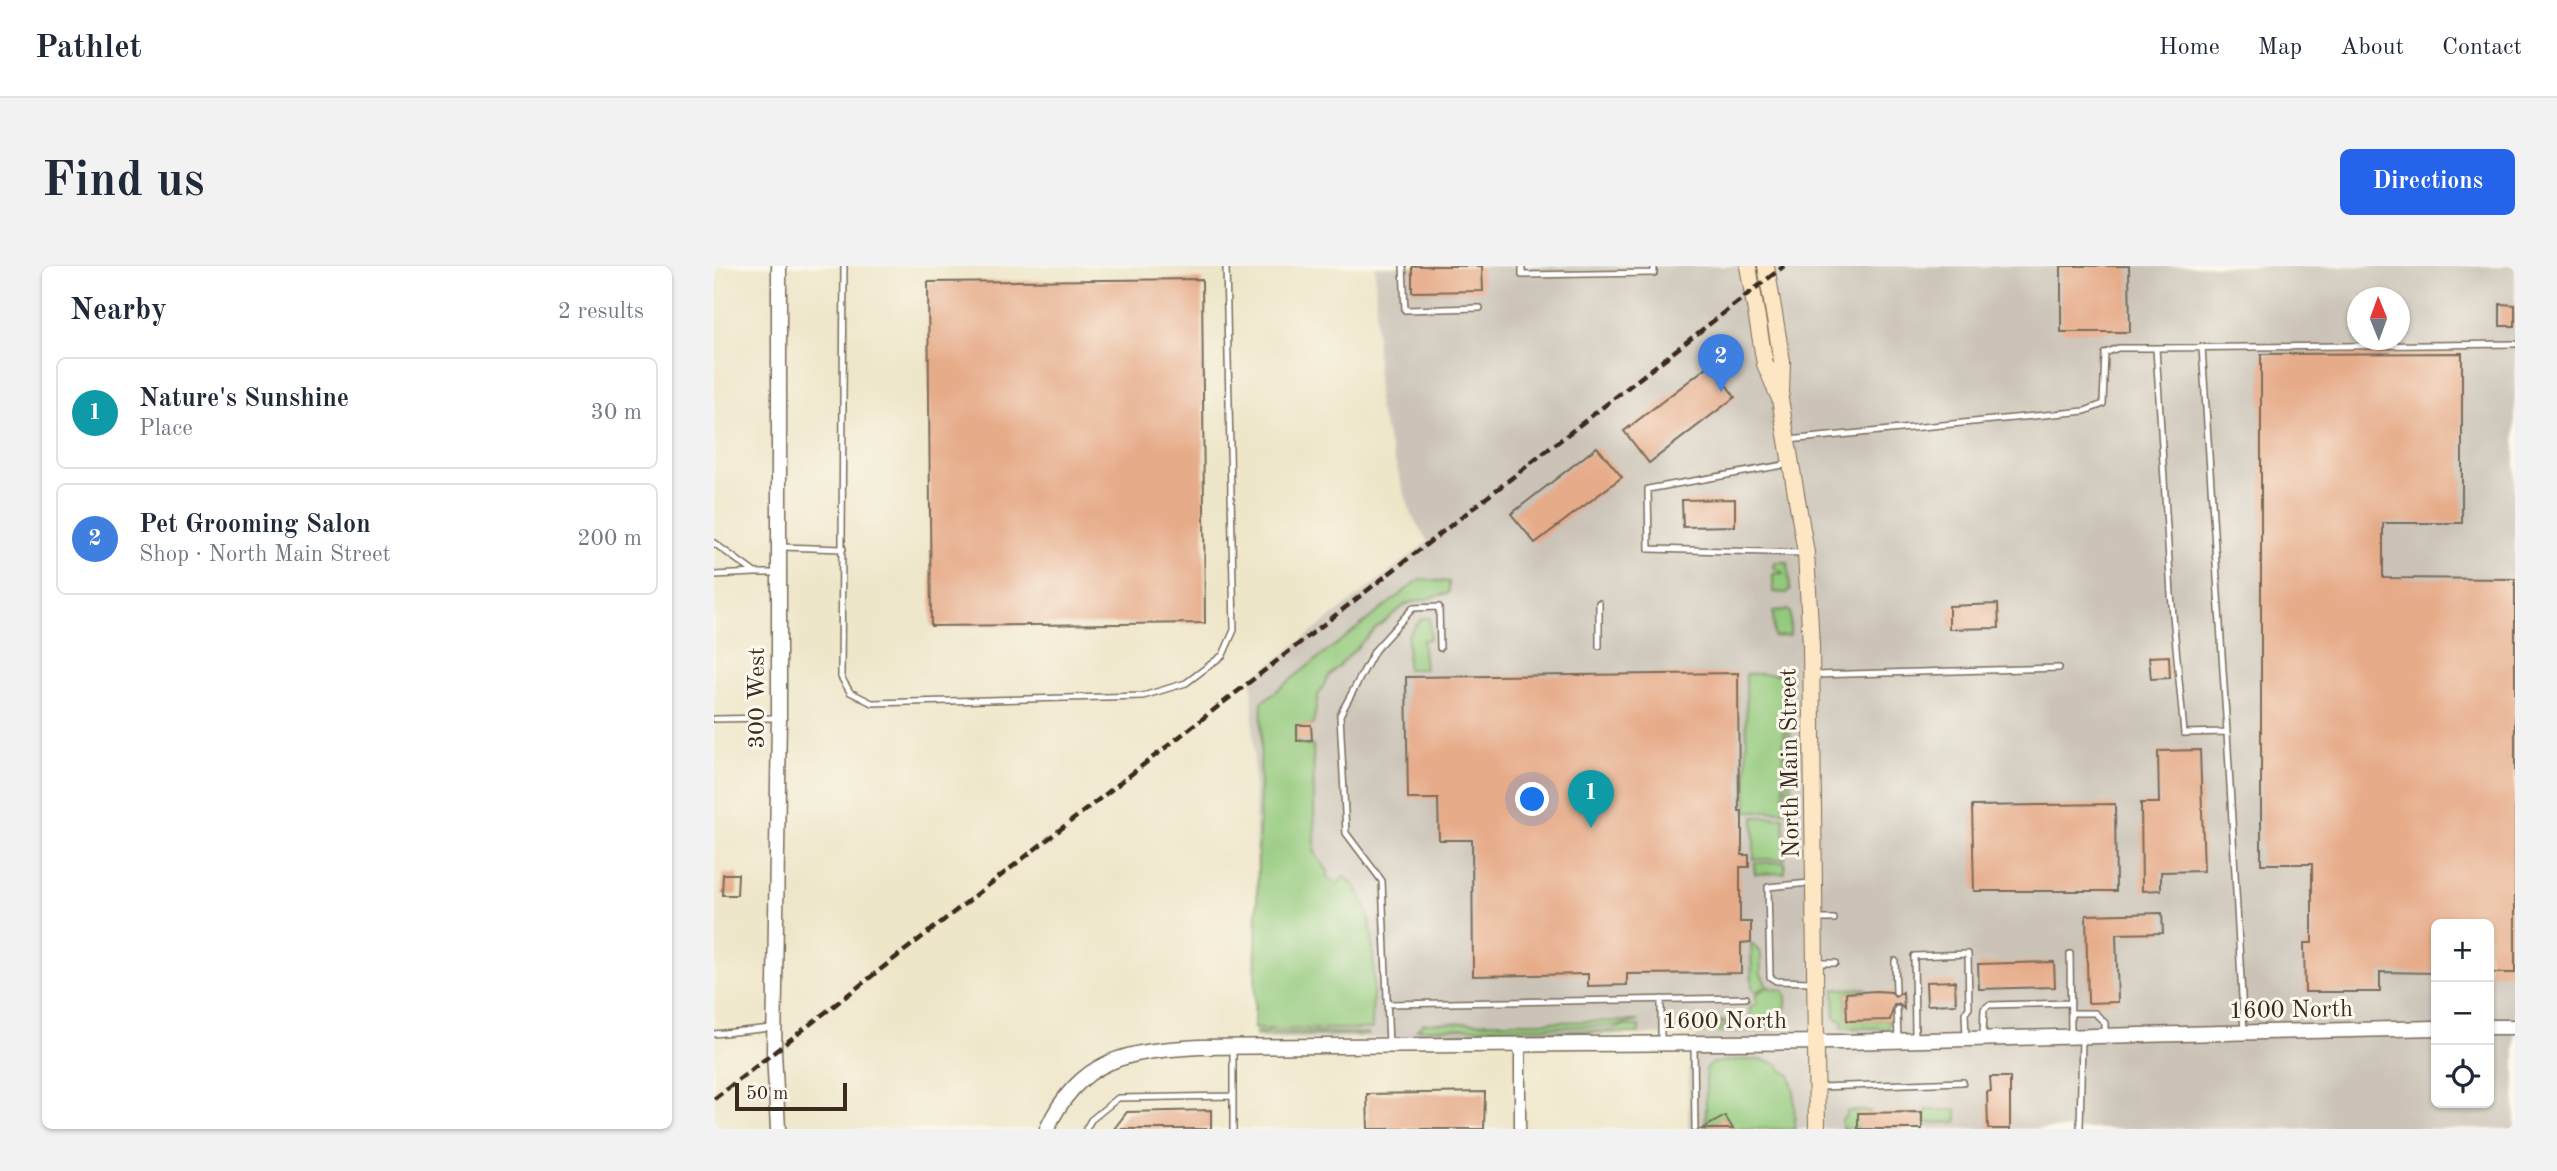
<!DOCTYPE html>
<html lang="en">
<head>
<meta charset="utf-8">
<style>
	:root { --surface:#fff; --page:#f2f2f3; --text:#1f2937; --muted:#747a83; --line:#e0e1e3; --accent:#2563eb }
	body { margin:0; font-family:"Old Standard TT",serif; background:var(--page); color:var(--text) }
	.controls { position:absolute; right:21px; bottom:21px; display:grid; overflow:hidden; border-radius:10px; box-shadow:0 2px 5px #0004 }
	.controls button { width:63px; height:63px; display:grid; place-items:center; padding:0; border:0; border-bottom:2px solid var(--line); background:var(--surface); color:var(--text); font:35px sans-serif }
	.compass { position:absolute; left:1633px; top:21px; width:63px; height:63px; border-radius:50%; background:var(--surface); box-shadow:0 2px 5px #0004; rotate:359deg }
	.scale { position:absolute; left:21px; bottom:18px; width:112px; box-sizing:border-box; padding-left:7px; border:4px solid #3b2a1e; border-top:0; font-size:19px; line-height:24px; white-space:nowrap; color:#3b2a1e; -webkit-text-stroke:5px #fbf7ec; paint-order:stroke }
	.you { position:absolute; left:819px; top:534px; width:24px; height:24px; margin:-18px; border:5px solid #fff; border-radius:50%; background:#1a73e8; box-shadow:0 0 0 10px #1a73e833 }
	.badge { display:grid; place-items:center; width:46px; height:46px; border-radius:50%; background:var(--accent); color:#fff; font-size:23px; font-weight:700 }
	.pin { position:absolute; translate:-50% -58px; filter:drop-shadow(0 2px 4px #0008) }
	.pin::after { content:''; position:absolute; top:37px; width:24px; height:21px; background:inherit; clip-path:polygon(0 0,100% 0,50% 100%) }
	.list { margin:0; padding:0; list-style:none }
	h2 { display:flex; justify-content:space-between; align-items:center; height:91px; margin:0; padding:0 28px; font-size:30px }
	h2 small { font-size:23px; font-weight:400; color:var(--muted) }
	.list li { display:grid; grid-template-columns:46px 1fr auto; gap:21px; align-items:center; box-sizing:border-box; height:112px; margin:0 14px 14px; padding:0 14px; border:2px solid var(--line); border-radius:10px }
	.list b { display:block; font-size:26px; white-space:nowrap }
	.list p { margin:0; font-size:23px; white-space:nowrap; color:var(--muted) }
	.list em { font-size:23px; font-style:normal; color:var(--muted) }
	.icon { flex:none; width:38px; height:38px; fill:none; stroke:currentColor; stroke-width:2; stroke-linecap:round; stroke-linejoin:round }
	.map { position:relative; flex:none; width:1801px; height:863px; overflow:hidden; border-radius:10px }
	header { display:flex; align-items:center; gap:42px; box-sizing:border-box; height:98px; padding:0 35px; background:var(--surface); border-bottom:2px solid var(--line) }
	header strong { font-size:33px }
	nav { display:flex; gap:38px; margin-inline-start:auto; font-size:24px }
	.intro { display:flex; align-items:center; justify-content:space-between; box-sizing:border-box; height:168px; padding:0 42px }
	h1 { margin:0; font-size:49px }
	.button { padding:18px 32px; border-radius:10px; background:var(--accent); color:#fff; font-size:24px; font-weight:700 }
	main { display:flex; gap:42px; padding:0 42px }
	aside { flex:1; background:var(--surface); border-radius:10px; box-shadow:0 2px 5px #0004 }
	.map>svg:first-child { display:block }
</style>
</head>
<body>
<header>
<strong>Pathlet</strong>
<nav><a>Home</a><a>Map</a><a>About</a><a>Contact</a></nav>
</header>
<div class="intro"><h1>Find us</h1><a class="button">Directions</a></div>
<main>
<aside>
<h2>Nearby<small>2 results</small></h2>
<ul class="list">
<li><span class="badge" style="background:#0f9aa8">1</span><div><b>Nature's Sunshine</b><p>Place</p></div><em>30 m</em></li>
<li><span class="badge" style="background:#3f7fe0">2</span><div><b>Pet Grooming Salon</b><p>Shop · North Main Street</p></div><em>200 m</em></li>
</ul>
</aside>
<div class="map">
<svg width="1801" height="863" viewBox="0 0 1801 863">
	<rect width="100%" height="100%" fill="#fbf7ec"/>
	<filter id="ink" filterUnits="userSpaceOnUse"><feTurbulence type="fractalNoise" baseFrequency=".0143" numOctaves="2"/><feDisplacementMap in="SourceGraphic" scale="14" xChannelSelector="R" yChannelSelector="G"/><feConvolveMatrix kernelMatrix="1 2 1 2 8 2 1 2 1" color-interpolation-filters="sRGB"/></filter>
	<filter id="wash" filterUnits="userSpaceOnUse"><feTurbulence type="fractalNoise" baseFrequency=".00686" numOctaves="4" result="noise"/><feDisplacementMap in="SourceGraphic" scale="28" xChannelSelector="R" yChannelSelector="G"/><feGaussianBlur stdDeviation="1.57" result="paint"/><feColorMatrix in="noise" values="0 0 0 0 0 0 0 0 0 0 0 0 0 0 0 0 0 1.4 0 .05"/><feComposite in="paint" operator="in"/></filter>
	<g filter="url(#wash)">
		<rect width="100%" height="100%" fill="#eee6c9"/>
		<path fill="#cbc3b8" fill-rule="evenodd" d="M661 0H1801V863H974V806L983 768 546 774 538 413 714 276 697 248 664 141ZM1644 32H1686V74H1644ZM1722 658H1775V837H1722Z"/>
		<path fill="#93c97b" stroke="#677a4c" stroke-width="2" d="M1062 296H1074L1076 323 1073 327 1059 326V308L1069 307 1059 301Z
			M706 313 735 316V327L692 338 661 363 614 411 604 430 599 459 583 460 584 478 599 480 601 587 615 607 612 611 624 618 630 610C670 640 658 717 658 763H540L548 436Z
			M1073 344 1076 346V369L1060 371 1059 345Z
			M708 352H716V372L708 375 711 403H693L694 369Z
			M1072 407H1076L1077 545H1073Z
			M1032 408H1069L1070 545H1033Z
			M1040 551H1070L1071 593H1040Z
			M1071 596V607L1041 608 1040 597Z
			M1037 677 1047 687V708L1053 720 1042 726 1038 724Z
			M1054 721 1070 725C1076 739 1070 748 1060 758H1044V752H1039V758L971 757 1036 754V742L1042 738V728Z
			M1151 722 1152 725 1132 727 1133 754H1175V762H1128V755L1121 752 1120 723Z
			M925 755 902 760 703 763 710 757Z
			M910 760H925V767L700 768 898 764Z
			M971 760 980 762 1062 760 1047 765 971 766Z
			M542 766 654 767 655 769 542 770Z
			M1024 794H1048L1066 799V803L1076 809 1080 827 1081 863H1019L1011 850 992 861V803L999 797Z
			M1212 844H1243V856L1211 857Z
			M1134 845H1156V847L1144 863H1128V855Z"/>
		<g id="blocks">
			<path fill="#e6ab89" d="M698 0H768L769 25 698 26Z
				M1347 0H1415L1416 66H1347Z
				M488 13 491 357 217 360 214 16Z
				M1786 38 1801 39V60H1786Z
				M1748 87V257H1669V312L1801 313V707H1775V658H1722V707L1666 706V726H1591L1590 677H1598V598H1547V88Z
				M997 98 1021 131 935 197 910 165Z
				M883 181 908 211 821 277 797 248Z
				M1021 233V260L969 261 968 234Z
				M1284 338 1285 362 1235 363V340Z
				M1455 390 1456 412 1437 413 1435 391Z
				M1024 407 1025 545H1028V589H1035V601H1026V656H1037V676L1027 677V707L913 708V719L874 720V708L759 710 758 574H725L724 533H694L692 411Z
				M583 459H597L598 474 583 475Z
				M1486 484 1490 605 1447 606V624L1428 625 1427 537H1445L1444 485Z
				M1401 538 1402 625H1260L1258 540Z
				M9 608H24L23 629H8Z
				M1448 647 1449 667 1402 668 1404 736 1374 737 1372 649Z
				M1340 696 1341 721 1265 723 1264 698Z
				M1241 715 1242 738 1213 739 1212 716Z
				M1162 725 1177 726 1181 731 1189 726 1190 743 1185 738 1180 739 1176 754 1133 755 1132 727Z
				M1276 811H1296V863H1274L1273 826 1277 825Z
				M771 826 770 863H654L653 828Z
				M497 844V863H400L413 846Z
				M1208 846V863H1144V847Z
				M1011 850 1019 863H988Z"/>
		</g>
	</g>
	<g filter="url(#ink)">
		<use href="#blocks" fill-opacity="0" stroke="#7a6c5a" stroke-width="2"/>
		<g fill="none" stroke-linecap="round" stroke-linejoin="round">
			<g stroke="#7a6c5a" stroke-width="8">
				<path id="service" d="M130 0 127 411 136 426 158 437 429 430 472 417 509 389 520 364 512 0
					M689 0 691 44 766 42
					M808 0V9L940 7V0
					M1488 81 1513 466
					M1074 174 1371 145 1389 138 1391 87 1404 82H1442
					M1075 198 934 223 935 283 1089 287
					M0 277 41 307H65
					M68 281 129 283
					M0 309 41 307
					M885 337V380
					M1100 409 1345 402
					M0 453 62 452
					M1096 617 1054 621 1056 711 1062 715 1097 716
					M1102 653H1120
					M1356 688 1357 768
					M1181 695 1182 726
					M1104 697H1121
					M947 733V776
					M674 738 1032 732
					M1183 743 1184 775
					M1357 747H1381L1391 757V767
					M1530 766 1513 466 1470 467 1457 328 1442 82 1801 78
					M0 768 57 762
					M1269 770 1270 743 1275 739 1357 737
					M1201 771 1200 690 1254 688 1255 742 1251 747 1252 772
					M675 778 668 615 632 567 626 449 661 384 699 342 725 341 726 382
					M980 779 981 863
					M519 782V863
					M1106 821 1249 816
					M372 863 377 854 404 832 519 830
					M1366 863 1368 772"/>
			</g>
			<g stroke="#7a6c5a" stroke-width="13">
				<path id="minor" d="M806 779V863"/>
			</g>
			<g stroke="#7a6c5a" stroke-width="17">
				<path id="tertiary" d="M1775 761H1801
					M64 863 60 786 65 452V0
					M333 863C365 792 414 785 485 781L1128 776 1722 762"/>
			</g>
			<g stroke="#7a6c5a" stroke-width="18">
				<path id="secondary" d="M1034 0 1051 98 1066 133 1092 287 1097 380 1103 863
					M1052 0 1068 95 1067 127"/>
			</g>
			<use href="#service" stroke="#fff" stroke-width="5"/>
			<use href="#minor" stroke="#fff" stroke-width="10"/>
			<use href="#tertiary" stroke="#fff" stroke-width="14"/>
			<use href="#secondary" stroke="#fce6c4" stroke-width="16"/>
			<path stroke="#3b2a1e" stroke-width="4.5" stroke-dasharray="10 5" stroke-linecap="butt" d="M0 833 1070 0"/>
		</g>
	</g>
	<g text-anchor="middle" stroke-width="6" stroke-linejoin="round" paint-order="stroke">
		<g font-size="24" fill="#3b2a1e" stroke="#fbf7ec">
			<text transform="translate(42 432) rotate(-90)" y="8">300 West</text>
			<text transform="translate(1075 497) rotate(-91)" y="8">North Main Street</text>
			<text transform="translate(1577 743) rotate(-1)" y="8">1600 North</text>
			<text x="1011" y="762">1600 North</text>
		</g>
	</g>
</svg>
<div class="controls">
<button>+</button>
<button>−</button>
<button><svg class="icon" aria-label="locate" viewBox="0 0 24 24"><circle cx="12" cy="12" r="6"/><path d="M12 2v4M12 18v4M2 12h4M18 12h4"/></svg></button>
</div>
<svg class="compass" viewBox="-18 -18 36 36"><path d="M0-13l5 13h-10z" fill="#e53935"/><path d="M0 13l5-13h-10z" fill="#747a83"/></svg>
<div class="scale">50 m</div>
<div class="you"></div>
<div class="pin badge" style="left:877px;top:562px;background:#0f9aa8">1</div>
<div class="pin badge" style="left:1007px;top:126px;background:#3f7fe0">2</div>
</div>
</main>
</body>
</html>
